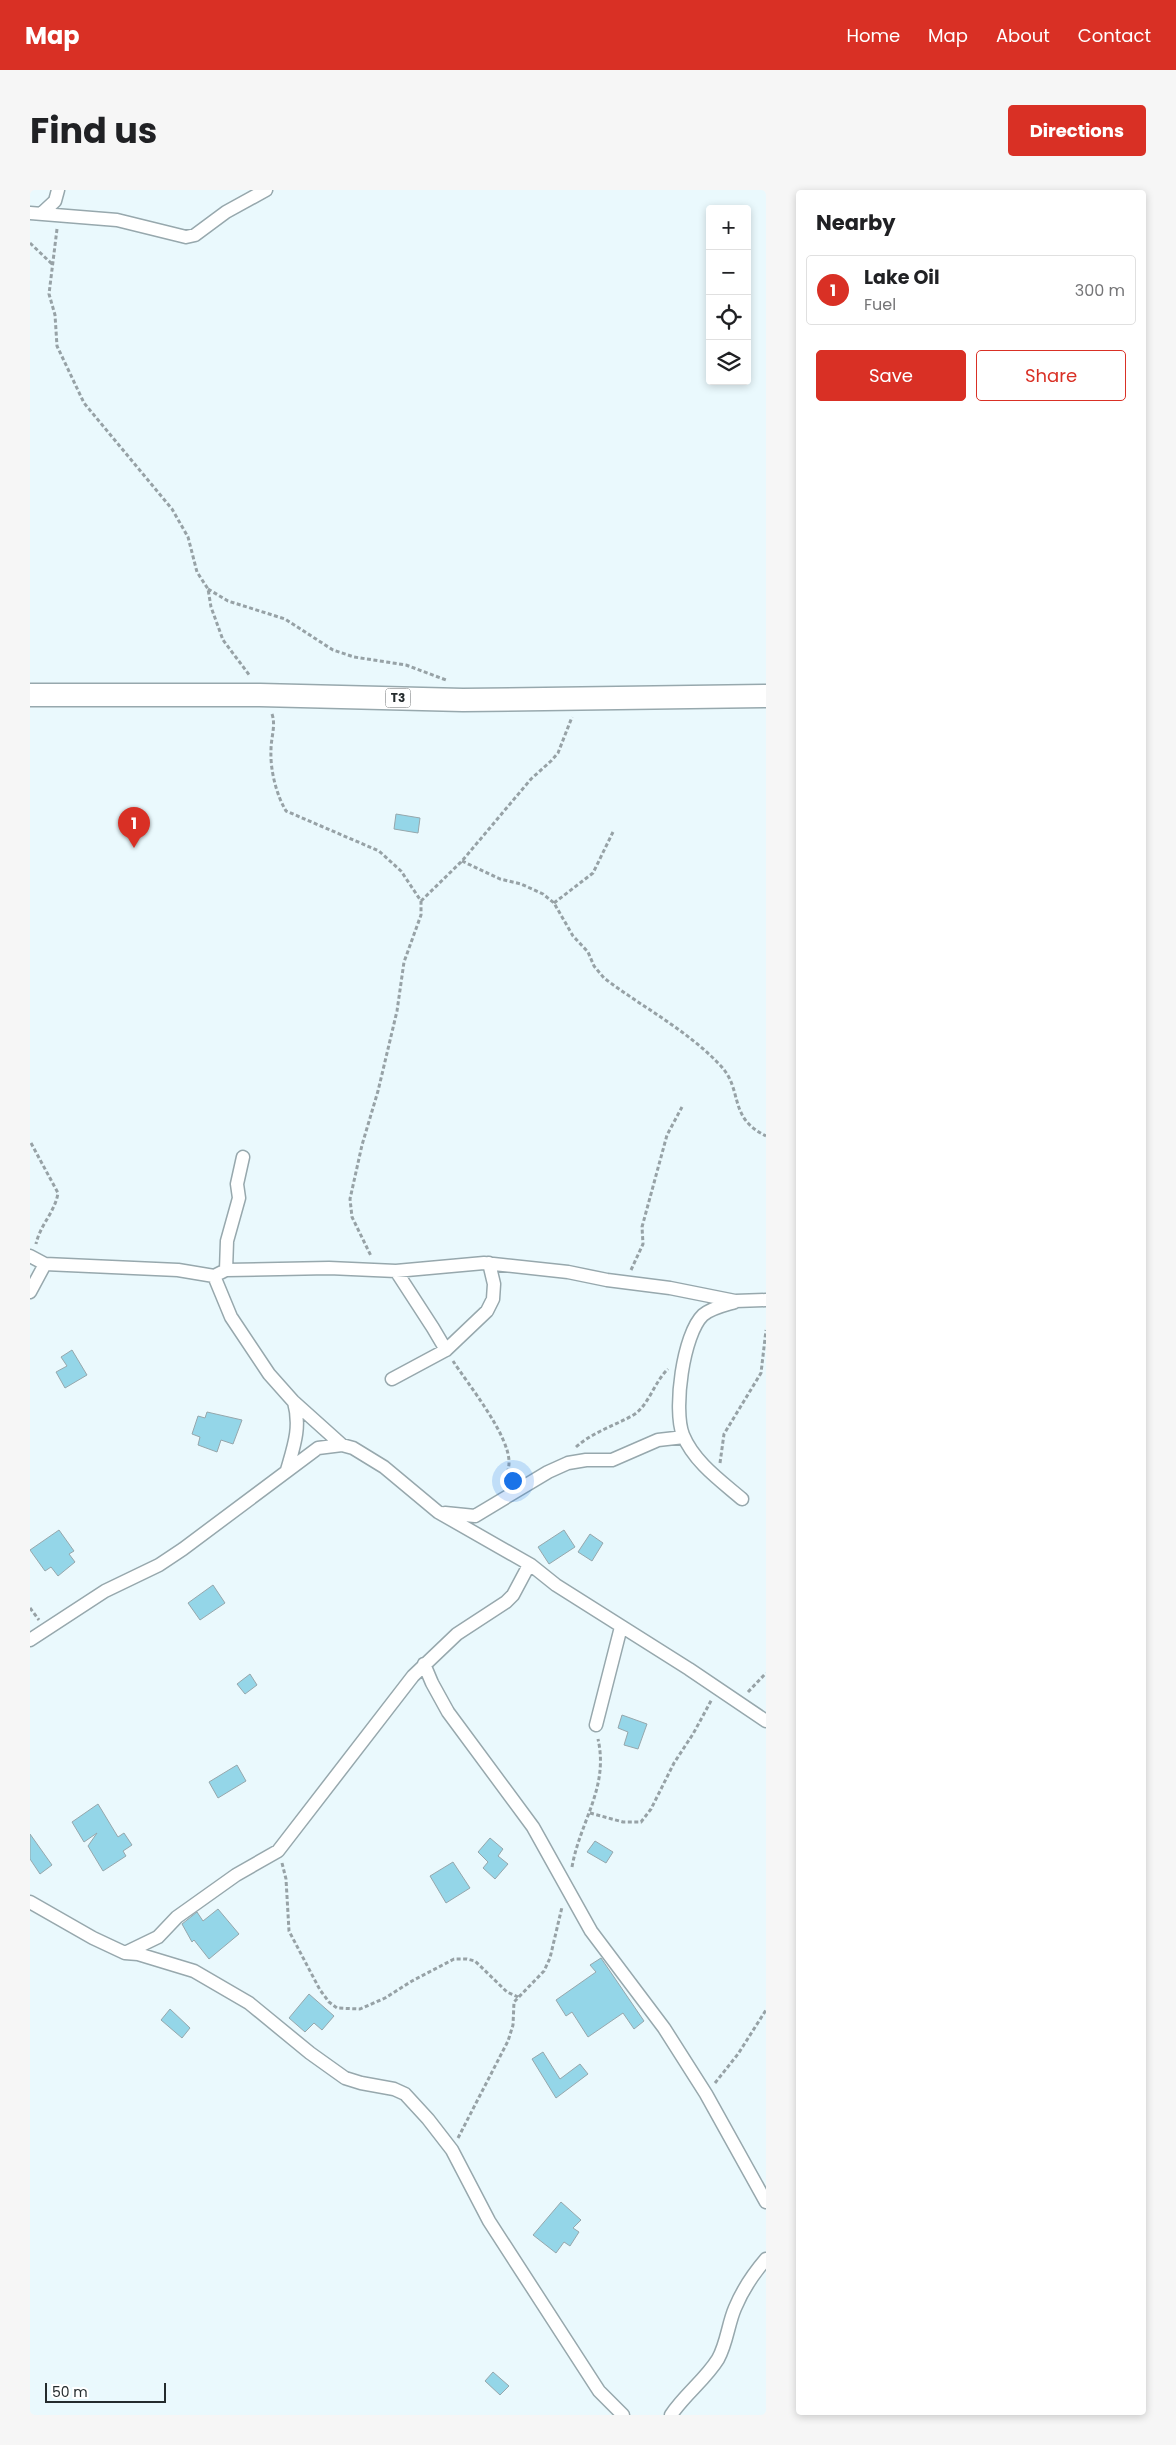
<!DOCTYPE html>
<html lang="en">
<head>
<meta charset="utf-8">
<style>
	:root { --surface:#fff; --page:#f6f6f6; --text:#202124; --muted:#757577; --line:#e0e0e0; --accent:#d93025 }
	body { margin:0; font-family:Poppins,sans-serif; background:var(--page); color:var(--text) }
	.controls { position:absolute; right:15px; top:15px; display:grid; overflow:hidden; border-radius:5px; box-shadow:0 2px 8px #0003 }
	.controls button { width:45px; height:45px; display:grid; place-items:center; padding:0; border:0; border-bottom:1px solid var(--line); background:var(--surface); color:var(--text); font:25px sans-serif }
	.scale { position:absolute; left:15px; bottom:12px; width:121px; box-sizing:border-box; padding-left:5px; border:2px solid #242b2d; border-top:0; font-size:14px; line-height:18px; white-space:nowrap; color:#242b2d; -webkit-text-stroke:4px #fff; paint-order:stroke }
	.you { position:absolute; left:482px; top:1290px; width:18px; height:18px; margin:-12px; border:4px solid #fff; border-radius:50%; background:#1a73e8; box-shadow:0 0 0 8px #1a73e833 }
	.badge { display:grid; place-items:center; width:32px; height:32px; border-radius:50%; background:var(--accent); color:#fff; font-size:16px; font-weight:700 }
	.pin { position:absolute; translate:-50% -41px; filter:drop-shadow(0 1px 2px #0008) }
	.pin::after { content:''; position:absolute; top:26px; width:18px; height:15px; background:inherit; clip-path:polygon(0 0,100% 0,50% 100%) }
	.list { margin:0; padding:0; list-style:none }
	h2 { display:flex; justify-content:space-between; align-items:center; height:65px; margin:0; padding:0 20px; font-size:21px }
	h2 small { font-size:16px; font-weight:400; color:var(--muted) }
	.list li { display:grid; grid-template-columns:32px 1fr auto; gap:15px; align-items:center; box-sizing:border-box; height:70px; margin:0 10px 10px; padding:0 10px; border:1px solid var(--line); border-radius:5px }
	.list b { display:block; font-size:19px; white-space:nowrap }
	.list p { margin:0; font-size:16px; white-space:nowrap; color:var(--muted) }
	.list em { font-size:16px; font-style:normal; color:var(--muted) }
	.actions { display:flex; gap:10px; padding:15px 20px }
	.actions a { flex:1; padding:11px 0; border:1px solid var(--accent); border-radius:5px; text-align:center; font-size:18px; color:var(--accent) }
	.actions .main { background:var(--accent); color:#fff }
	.icon { flex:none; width:28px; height:28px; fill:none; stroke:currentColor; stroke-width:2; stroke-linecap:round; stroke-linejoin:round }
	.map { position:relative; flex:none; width:736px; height:2225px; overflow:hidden; border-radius:5px }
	header { display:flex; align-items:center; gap:30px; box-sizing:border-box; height:70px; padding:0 25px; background:var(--accent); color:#fff }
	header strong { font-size:24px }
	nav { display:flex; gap:28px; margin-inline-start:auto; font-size:18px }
	.intro { display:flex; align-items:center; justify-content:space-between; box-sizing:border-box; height:120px; padding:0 30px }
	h1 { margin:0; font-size:35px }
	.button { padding:12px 22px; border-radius:5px; background:var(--accent); color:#fff; font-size:18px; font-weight:700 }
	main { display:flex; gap:30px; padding:0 30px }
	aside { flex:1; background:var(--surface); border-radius:5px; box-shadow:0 2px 8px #0003 }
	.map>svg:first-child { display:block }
</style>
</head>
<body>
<header>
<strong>Map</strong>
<nav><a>Home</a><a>Map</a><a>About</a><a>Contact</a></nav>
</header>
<div class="intro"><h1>Find us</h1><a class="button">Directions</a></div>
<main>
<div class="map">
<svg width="736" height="2225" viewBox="0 0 736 2225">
	<rect width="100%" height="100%" fill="#eaf9fd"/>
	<path fill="#94d6e8" stroke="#96a7ac" d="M366 624 390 628 388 643 364 639Z
		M42 1160 57 1185 35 1198 26 1182 37 1176 31 1167Z
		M177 1222 212 1230 203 1254 191 1250 187 1262 168 1255 170 1247 162 1244 168 1226 175 1228Z
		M29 1340 44 1361 39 1364 45 1372 28 1386 21 1377 15 1381 0 1360Z
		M534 1340 545 1357 519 1374 508 1357Z
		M560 1344 573 1353 562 1371 548 1362Z
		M183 1395 195 1413 170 1430 158 1413Z
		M220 1484 227 1495 215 1504 207 1494Z
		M592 1525 617 1534 608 1559 594 1555 598 1542 588 1538Z
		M207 1575 216 1591 188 1608 179 1592Z
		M68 1614 88 1647 94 1643 102 1655 93 1661 96 1666 73 1681 58 1656 67 1643 54 1652 42 1632Z
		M0 1644 22 1675 10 1684 0 1669Z
		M460 1648 473 1659 468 1666 478 1674 465 1689 453 1678 458 1672 448 1662Z
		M565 1651 583 1662 576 1673 557 1662Z
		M423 1672 440 1698 416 1713 400 1686Z
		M188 1719 209 1744 179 1769 164 1750 162 1752 152 1734 167 1722 173 1731Z
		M571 1768 614 1831 604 1839 593 1823 558 1847 542 1822 536 1826 526 1810 566 1782 560 1775Z
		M279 1804 304 1826 292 1840 284 1833 275 1842 259 1828Z
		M140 1819 160 1838 152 1848 131 1830Z
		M513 1862 530 1889 550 1874 558 1884 526 1908 502 1869Z
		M531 2012 551 2030 543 2038 549 2042 540 2056 534 2052 526 2063 503 2045Z
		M463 2182 479 2196 470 2205 455 2191Z"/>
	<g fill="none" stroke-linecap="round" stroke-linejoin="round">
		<g stroke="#97a8ad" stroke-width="15">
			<path id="street" d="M0 23 87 30 156 47 165 45 196 22 236 0
				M11 24 25 11 28 0
				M0 1066 15 1074 148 1080 184 1086 196 1080 299 1078 366 1081 454 1073 538 1082 577 1090 640 1098 705 1111 736 1110
				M196 1080 197 1051 209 1008 207 994 213 967
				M366 1081 403 1138 416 1160
				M184 1086 201 1127 239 1184 263 1211 312 1255 323 1258 354 1277 408 1322 501 1375 526 1395 659 1479 736 1531
				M0 1102 15 1074
				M705 1112C695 1115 681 1118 673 1125 653 1144 643 1220 653 1245 664 1272 691 1291 712 1309
				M362 1189 416 1160 457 1121 463 1109 464 1094 459 1073
				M257 1280C264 1256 271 1237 264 1212
				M415 1323 445 1326 518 1282 538 1273 556 1270H582L628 1250 654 1247
				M0 1450 75 1401 129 1375 153 1359 288 1258 312 1255
				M394 1474 402 1493 418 1522 503 1637 561 1741 634 1838 676 1904 736 2012
				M566 1535 591 1437
				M0 1712 63 1748 95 1763 108 1764 164 1781 219 1813 280 1863 315 1888 331 1893 364 1899 375 1904 398 1929 422 1960 459 2031 569 2201 593 2225
				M95 1763 128 1747 147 1727 206 1685 248 1661 383 1486 427 1444 476 1412 483 1405 499 1375
				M641 2225C655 2204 675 2190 688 2169 697 2153 698 2134 705 2118 712 2101 724 2083 736 2069"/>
		</g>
		<g stroke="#97a8ad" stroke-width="25">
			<path id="highway" d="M0 505H230L433 510 736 506"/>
		</g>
		<path stroke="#97a2a6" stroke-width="3" stroke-dasharray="4 2.5" stroke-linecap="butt" d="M27 39 19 104 25 125 27 156 54 213 142 319 158 347 167 382 178 399 181 417 193 450 220 486
			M0 53 22 74
			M178 399 198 411 255 429 303 460 324 467 376 475 416 490
			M242 524C246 536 241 547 241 560 240 579 246 604 256 621L349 661 371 681 391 711V725L374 772 367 821 348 901 332 955 320 1009 322 1027 341 1066
			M432 671 470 689 491 694 513 704 524 713 543 746 558 762 564 776 574 788C612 817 657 840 690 875 714 900 697 927 736 946
			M391 711 432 671 501 589 521 571 528 563 542 527
			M524 713 563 683 583 642
			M1 953 28 1003C25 1022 10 1035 6 1054
			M601 1080 613 1054 612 1037 637 945 652 917
			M423 1171C438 1194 480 1246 479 1273 479 1279 476 1286 475 1292
			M546 1257C564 1241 585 1236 605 1224 619 1214 625 1191 638 1179
			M690 1273 694 1244 731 1183 736 1140
			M0 1418 9 1430
			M718 1502 736 1483
			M560 1623 593 1632H611L621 1619 644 1573 663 1544 682 1509
			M252 1673 256 1689 259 1741 290 1800 299 1812 307 1818 330 1819 355 1808 382 1791 424 1769H437L445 1771 477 1802 488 1807
			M542 1677C550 1631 579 1598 568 1549
			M685 1893 708 1864 736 1820
			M428 1948 478 1851 483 1835 484 1812 514 1781 520 1768 532 1717"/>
		<use href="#street" stroke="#fff" stroke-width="12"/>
		<use href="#highway" stroke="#fff" stroke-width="22"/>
	</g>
	<g text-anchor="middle" stroke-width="4" stroke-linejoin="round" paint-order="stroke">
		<rect fill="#fff" stroke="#666b6c" stroke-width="1" x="355.5" y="498.5" width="25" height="19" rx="4"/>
		<g font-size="12" font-weight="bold" fill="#242b2d">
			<text x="368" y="512">T3</text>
		</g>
	</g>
</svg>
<div class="controls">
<button>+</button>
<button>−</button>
<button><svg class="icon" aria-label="locate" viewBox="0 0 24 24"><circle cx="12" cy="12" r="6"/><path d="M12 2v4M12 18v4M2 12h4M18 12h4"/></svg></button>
<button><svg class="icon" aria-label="layers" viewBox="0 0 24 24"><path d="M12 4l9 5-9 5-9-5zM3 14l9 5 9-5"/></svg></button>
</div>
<div class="scale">50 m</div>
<div class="you"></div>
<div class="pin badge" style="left:104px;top:658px">1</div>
</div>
<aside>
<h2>Nearby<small></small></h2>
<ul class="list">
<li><span class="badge">1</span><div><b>Lake Oil</b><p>Fuel</p></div><em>300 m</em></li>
</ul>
<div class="actions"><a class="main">Save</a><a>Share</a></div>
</aside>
</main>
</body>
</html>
